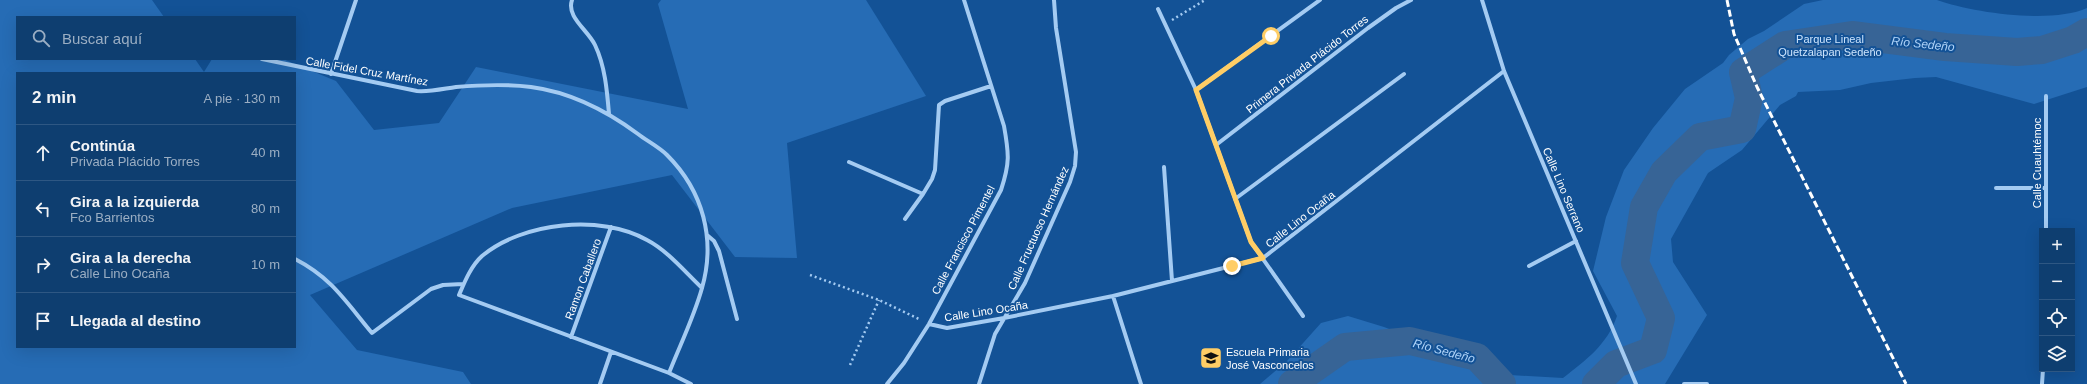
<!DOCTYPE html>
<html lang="es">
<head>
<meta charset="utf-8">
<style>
	:root { --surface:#0e3e70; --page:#1c4978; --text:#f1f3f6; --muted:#9baec3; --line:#2e5783 }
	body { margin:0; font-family:Helvetica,sans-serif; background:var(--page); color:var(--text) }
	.controls { position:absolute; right:12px; bottom:12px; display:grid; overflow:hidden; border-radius:0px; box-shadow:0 4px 16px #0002 }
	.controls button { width:36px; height:36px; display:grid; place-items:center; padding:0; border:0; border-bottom:1px solid var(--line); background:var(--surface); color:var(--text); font:20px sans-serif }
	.stop { position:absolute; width:12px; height:12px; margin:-9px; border:3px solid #ffcd65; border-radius:50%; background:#fff }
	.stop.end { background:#ffcd65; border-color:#fff; box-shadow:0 1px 4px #0008 }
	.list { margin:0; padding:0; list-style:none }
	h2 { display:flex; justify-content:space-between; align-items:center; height:52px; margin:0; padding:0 16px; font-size:17px }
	h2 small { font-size:13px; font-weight:400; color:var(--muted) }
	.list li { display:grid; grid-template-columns:26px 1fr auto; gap:12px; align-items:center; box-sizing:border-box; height:56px; padding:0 16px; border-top:1px solid var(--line) }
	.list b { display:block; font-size:15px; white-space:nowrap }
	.list p { margin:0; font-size:13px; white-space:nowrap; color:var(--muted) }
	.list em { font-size:13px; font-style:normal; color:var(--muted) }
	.icon { flex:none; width:22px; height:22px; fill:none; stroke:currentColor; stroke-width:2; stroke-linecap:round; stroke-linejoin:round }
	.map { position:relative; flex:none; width:2087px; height:384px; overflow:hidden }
	.search { position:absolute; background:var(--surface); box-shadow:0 4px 16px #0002; left:16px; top:16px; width:280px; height:44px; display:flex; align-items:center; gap:10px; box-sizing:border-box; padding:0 14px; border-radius:0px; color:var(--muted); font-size:15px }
	.panel { position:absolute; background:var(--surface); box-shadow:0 4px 16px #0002; left:16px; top:72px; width:280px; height:276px; border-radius:0px }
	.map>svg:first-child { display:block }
</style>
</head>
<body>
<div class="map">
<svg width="2087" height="384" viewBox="0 0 2087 384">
	<rect width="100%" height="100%" fill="#135296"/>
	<path fill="#266cb5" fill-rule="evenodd" d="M0 0H152L164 17H17V59H195L204 72 212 59H283L336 81 374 130 439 123 476 67 688 109 658 4 661 0H866L926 96 787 143 797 258 735 257 672 175 512 208 310 295 357 350 463 372 471 384H0ZM17 73H295V347H17Z
		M1823 0H1937C1973 13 2052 24 2087 8V87L2034 104 1936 77 1915 78 1871 83 1840 90 1798 92 1796 96 1780 105 1742 150 1708 173 1671 239 1673 262 1707 315 1665 384H1260L1287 361 1321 323 1348 316 1384 327 1510 375 1563 378C1586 360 1607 345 1617 316L1593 271 1606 217 1624 170 1653 128 1685 89 1723 63 1729 55 1748 39 1764 31 1804 4Z"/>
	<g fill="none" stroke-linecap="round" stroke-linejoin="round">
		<path stroke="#376496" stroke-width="28" d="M1292 384 1345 347 1410 341 1477 357 1502 384
			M1596 384 1616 364 1653 350 1661 318 1635 263 1644 207 1664 172 1700 137 1742 129 1749 98 1743 72 1785 45 1852 35 1945 47 2017 52 2042 50 2073 40 2087 32"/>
		<path stroke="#a4cbf2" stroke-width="2.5" stroke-dasharray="2 3" stroke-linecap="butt" d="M1172 20 1205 0
			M810 275 879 300 921 320
			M850 365 879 300"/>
		<path stroke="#a4cbf2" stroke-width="4" d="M572 0C566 17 588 30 595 45 605 66 607 90 609 114
			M1482 0 1504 71 1636 384
			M1158 9 1196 90 1251 242 1303 316
			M262 59 417 91C430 92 442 89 456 87 480 85 507 84 531 87 569 92 607 111 638 134 647 141 659 147 667 155 703 191 716 239 702 288 694 317 680 345 669 373
			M331 74 356 0
			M1196 90 1320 0
			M1216 145 1368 28 1396 8 1411 0
			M849 162 923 194
			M1164 167 1172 281
			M1996 188H2046
			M1235 199 1404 74
			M905 219 923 194 932 179 935 170 939 105 945 101 991 86
			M2046 231V96
			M707 235 714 241 719 251 737 319
			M295 259C332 278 346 302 372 333L431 289 443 285 463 284
			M1529 266 1576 241
			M1113 296 1141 384
			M929 324 947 328 1004 318 1113 296 1263 258 1504 71
			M571 337 611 227
			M600 384 611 352
			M691 384 669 373 459 295C465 281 471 266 482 256 523 222 601 214 647 240 668 251 685 272 702 288
			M887 384 904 363 929 324 1001 190C1010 163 1009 154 1004 126L964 0
			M979 384 995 334 1025 283 1070 182 1075 166 1076 152 1056 28 1054 0
			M1684 384H1707
			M2042 384 2043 369"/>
		<path stroke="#fff" stroke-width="3" stroke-dasharray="7 3" stroke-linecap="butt" d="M1727 0 1734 34 1757 87 1906 384"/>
	</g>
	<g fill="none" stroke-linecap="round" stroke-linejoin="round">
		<path stroke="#ffcd65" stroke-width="5" d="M1232 266 1263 258 1251 242 1196 90 1271 36"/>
	</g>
	<defs>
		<g id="school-square" transform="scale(1.15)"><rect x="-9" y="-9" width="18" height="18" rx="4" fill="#ffcd65" stroke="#135296"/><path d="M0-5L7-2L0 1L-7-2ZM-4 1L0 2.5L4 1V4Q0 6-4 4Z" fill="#111"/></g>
	</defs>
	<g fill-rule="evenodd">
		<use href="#school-square" x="1211" y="358"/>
	</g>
	<g text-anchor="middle" stroke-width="4" stroke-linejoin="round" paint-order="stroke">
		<g font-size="11" fill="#cce4fd" stroke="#135296">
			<text x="1830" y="43">Parque Lineal<tspan x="1830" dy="13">Quetzalapan Sedeño</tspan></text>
		</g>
		<g font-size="11" fill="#fff" stroke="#135296">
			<text transform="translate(1307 64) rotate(-38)" y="4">Primera Privada Plácido Torres</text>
			<text transform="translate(367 71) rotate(10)" y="4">Calle Fidel Cruz Martínez</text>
			<text transform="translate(2037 163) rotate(-90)" y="4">Calle Cuauhtémoc</text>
			<text transform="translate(1564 190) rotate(67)" y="4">Calle Lino Serrano</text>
			<text transform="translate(1300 219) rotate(-38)" y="4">Calle Lino Ocaña</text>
			<text transform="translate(1038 228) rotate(-66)" y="4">Calle Fructuoso Hernández</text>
			<text transform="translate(963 240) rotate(-62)" y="4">Calle Francisco Pimentel</text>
			<text transform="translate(583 279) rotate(-70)" y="4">Ramon Caballero</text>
			<text transform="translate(986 311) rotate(-9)" y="4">Calle Lino Ocaña</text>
		</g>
		<g font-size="11" fill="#fff" stroke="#135296" text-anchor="start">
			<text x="1226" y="356">Escuela Primaria<tspan x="1226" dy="13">José Vasconcelos</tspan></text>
		</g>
		<g font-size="12" font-style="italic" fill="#b0d4f9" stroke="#135296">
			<text transform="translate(1923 44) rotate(6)" y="4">Río Sedeño</text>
			<text transform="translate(1444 351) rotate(15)" y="4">Río Sedeño</text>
		</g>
	</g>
</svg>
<div class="controls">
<button>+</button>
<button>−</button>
<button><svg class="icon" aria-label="locate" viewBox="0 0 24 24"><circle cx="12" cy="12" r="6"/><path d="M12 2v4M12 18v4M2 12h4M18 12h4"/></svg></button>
<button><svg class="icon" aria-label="layers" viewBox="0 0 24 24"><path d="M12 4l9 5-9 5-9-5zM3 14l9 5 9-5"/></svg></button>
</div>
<div class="stop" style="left:1271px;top:36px"></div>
<div class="stop end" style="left:1232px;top:266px"></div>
<div class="search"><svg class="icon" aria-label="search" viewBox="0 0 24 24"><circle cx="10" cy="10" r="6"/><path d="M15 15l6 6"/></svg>Buscar aquí</div>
<section class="panel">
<h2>2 min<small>A pie · 130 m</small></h2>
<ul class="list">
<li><svg class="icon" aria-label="ahead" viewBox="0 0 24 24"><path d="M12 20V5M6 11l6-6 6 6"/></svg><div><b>Continúa</b><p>Privada Plácido Torres</p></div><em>40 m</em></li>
<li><svg class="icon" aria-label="left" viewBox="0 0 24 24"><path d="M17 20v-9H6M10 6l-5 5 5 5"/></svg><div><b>Gira a la izquierda</b><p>Fco Barrientos</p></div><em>80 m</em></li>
<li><svg class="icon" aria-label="right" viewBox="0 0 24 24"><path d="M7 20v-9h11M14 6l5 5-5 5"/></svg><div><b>Gira a la derecha</b><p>Calle Lino Ocaña</p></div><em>10 m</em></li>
<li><svg class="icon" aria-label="arrive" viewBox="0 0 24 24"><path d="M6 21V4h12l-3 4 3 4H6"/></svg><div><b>Llegada al destino</b></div></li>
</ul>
</section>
</div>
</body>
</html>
